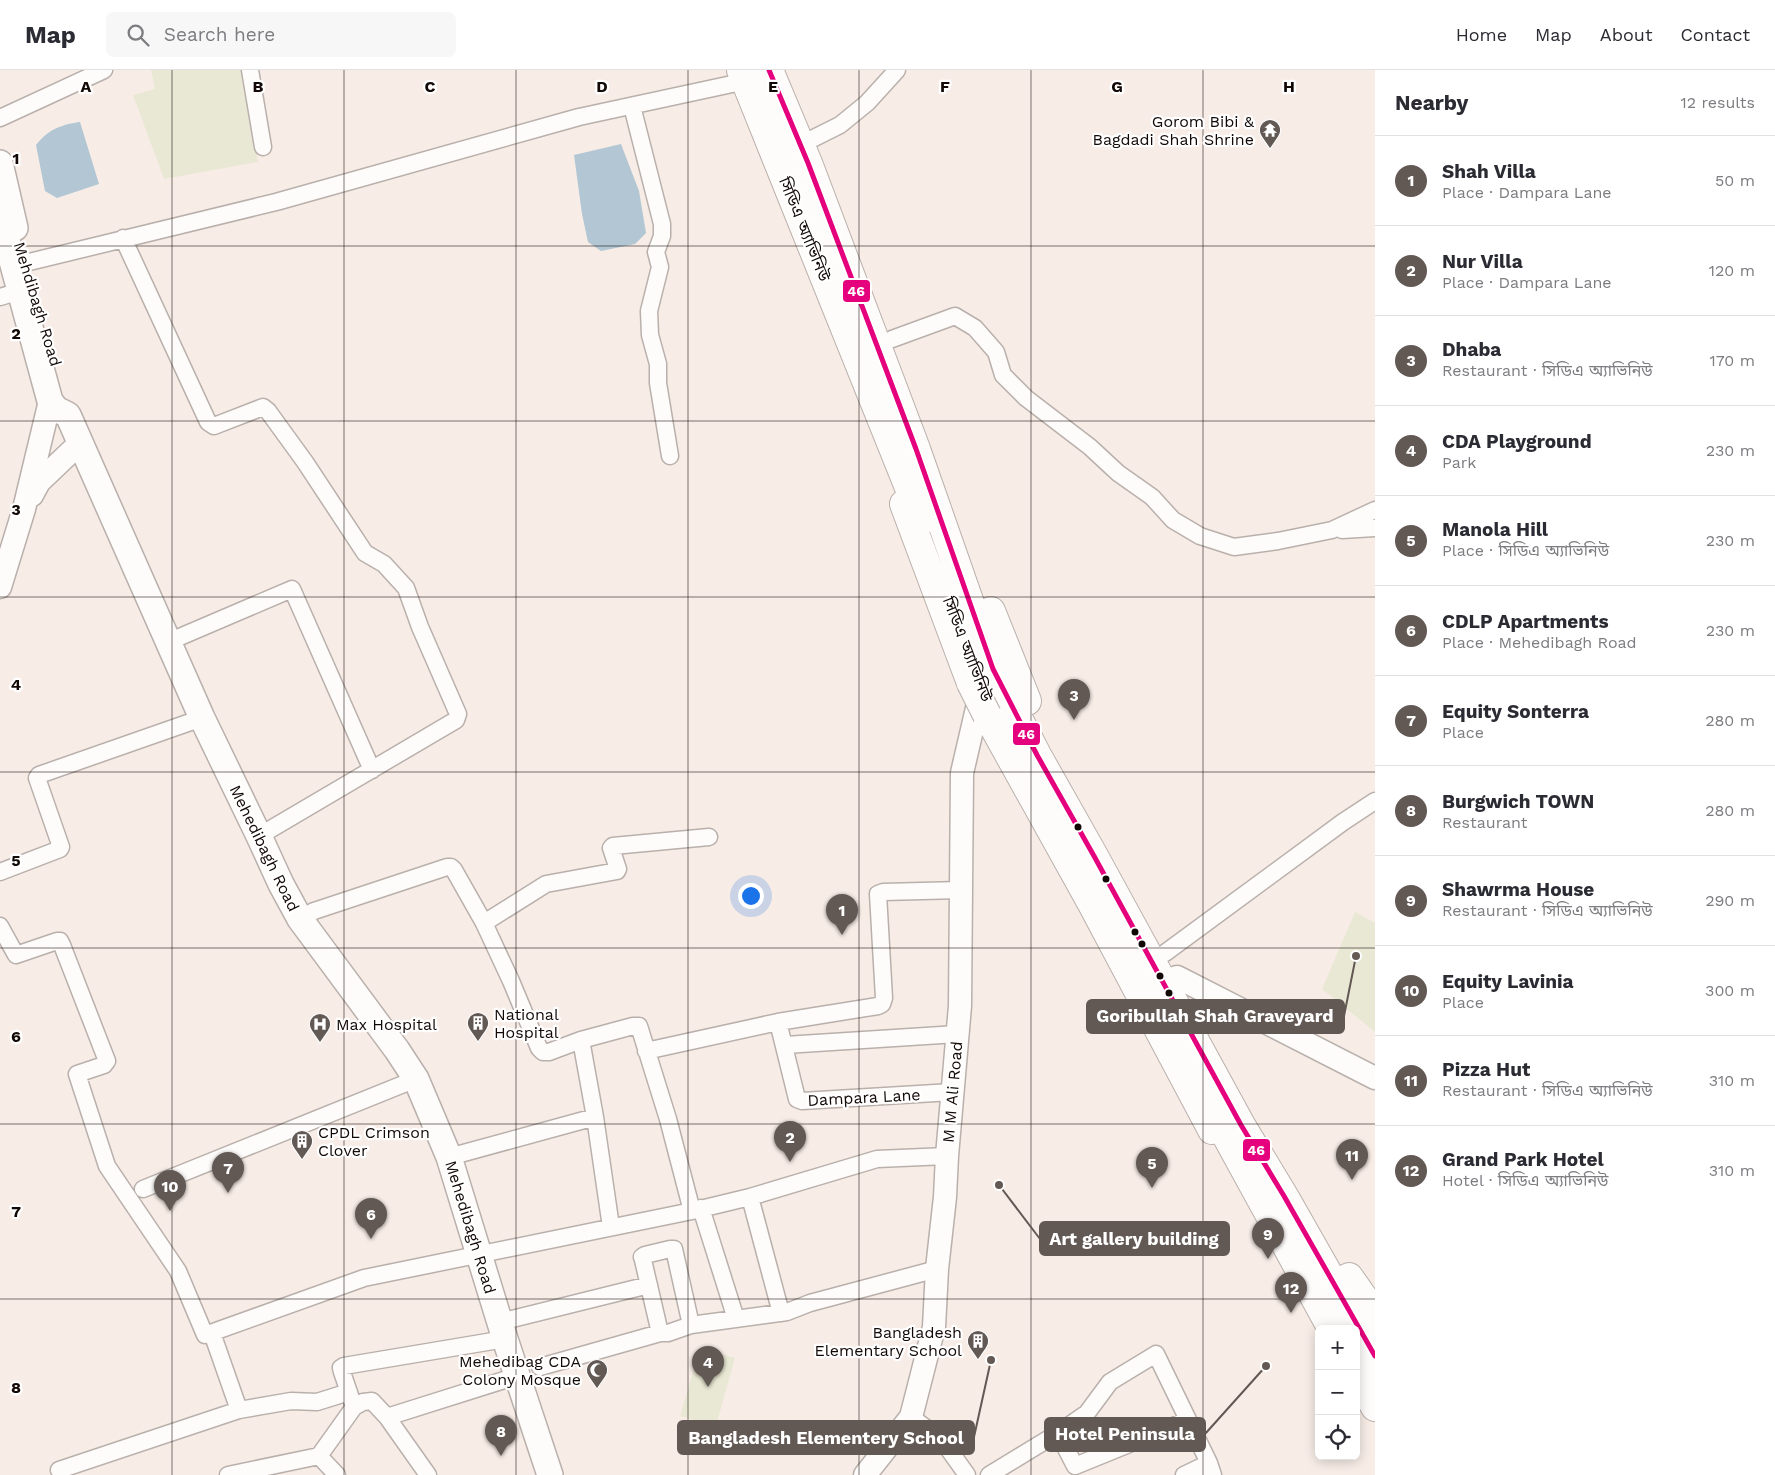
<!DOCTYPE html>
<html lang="en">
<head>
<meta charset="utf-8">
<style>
	:root { --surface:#fff; --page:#f7f7f7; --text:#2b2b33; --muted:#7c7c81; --line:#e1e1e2; --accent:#625854 }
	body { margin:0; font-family:"Work Sans","Noto Sans Bengali",sans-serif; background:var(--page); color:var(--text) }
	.controls { position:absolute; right:15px; bottom:15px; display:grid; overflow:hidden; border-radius:8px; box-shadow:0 2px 12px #0003 }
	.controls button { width:45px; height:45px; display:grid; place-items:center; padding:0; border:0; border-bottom:1px solid var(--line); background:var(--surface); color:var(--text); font:25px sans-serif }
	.you { position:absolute; left:750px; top:825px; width:18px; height:18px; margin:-12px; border:4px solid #fff; border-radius:50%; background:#1a73e8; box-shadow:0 0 0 8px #1a73e833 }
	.badge { display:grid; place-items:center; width:32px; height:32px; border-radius:50%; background:var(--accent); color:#fff; font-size:16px; font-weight:700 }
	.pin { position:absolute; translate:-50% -41px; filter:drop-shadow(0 1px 2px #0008) }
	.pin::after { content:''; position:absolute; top:26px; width:18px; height:15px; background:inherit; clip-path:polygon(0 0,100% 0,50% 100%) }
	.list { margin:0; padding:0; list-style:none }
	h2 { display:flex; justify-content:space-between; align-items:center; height:65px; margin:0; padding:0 20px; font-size:21px }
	h2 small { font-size:16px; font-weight:400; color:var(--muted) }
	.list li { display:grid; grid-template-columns:32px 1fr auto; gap:15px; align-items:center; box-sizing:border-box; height:90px; padding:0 20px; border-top:1px solid var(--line) }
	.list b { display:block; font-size:19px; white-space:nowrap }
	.list p { margin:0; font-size:16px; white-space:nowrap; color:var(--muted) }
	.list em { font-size:16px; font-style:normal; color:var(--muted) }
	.icon { flex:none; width:28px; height:28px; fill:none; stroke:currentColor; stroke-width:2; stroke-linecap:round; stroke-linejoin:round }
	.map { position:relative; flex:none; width:1375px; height:1405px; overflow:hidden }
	header { display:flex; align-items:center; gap:30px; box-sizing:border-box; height:70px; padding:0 25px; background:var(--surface); border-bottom:1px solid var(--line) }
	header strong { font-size:24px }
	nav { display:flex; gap:28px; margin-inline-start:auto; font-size:18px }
	.search { width:350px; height:45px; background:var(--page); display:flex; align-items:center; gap:12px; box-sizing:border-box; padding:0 18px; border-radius:8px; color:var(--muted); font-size:19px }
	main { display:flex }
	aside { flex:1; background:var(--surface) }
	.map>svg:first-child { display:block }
</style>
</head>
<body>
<header>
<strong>Map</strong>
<div class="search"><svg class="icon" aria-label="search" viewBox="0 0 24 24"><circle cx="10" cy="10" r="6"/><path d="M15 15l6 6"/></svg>Search here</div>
<nav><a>Home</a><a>Map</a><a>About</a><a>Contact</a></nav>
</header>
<main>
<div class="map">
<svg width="1375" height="1405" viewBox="0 0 1375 1405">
	<rect width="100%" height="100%" fill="#f7ece6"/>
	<path fill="#e9e8d4" d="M151 0H242L258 92 164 109 133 25 155 19Z
		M1355 842 1375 853V962L1322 919Z
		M700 1278 735 1288 716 1356 680 1346Z"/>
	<path fill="#b2c6d4" d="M80 52 99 114 57 128 45 121 36 75C49 59 60 55 80 52Z
		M621 74 639 121 646 163 635 174 601 181 588 172 582 144 574 85Z"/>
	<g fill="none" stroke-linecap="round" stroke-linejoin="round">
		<g stroke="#b9b0ab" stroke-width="19">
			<path id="street" d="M250 0 263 77
				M632 36 662 154V166L656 182 660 197 649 241 650 265 658 294V313L670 386
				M0 48 104 0
				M814 68 840 55 867 33 897 0
				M123 168 208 352 214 356 263 337 268 341 305 392 365 483 384 494 406 518 420 557 458 644 456 650 259 766
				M25 193 276 132 579 47 746 11
				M0 227 20 221
				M892 269 955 246 975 258 996 282 1003 305 1026 328 1090 377 1118 403 1152 427 1173 450 1200 466 1234 477 1278 471 1332 460 1375 440
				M1342 460 1375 458
				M168 572 292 519 372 700
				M0 802 60 779 61 777 37 708 39 705 202 648
				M300 849 314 841 447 797H451L454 800 484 853
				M0 856 16 885 57 871H60L62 875 107 991 104 995 77 1004 107 1096 178 1201 205 1265 364 1208 692 1141 750 1127 877 1089 947 1086
				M1165 883 1343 752 1375 731
				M581 970 595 1047
				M785 975 957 964
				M646 981 778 952
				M952 1022 802 1031 797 1029 778 952 878 936 882 934 884 928 878 824 883 822 961 820
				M449 1087 595 1047 611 1157
				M143 1119 416 1009
				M750 1127 781 1243
				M701 1138 736 1249
				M692 1141 668 1049 639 956H633L581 970 549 982H543L539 978 511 911 484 853 546 814 617 801 618 799 611 778 613 776 709 767
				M500 1252 649 1215
				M660 1263 643 1190 642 1187 645 1185 670 1179H674L691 1255
				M540 1297 660 1263H668L691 1255 787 1242 810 1233 937 1199
				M354 1337 363 1332 372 1331 387 1347 428 1405
				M239 1340 291 1331 317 1332 349 1322
				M387 1347 517 1306
				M911 1347 942 1370 967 1405
				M1058 1363 1075 1396 1188 1350
				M319 1386 337 1405
				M59 1400 239 1340 212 1263
				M228 1405 319 1386 354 1337 342 1302 341 1298 344 1296 505 1269
				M989 1405 1058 1363 1087 1343 1110 1312 1156 1284 1209 1393 1213 1405
				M1184 1405 1209 1393"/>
		</g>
		<g stroke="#b9b0ab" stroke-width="25">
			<path id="secondary" d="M32 425 39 412 80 373
				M0 517 24 439 50 331
				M1177 907 1375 1008
				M865 1405 911 1347 934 1257 937 1199 945 1127 947 1086 960 936 962 703 981 621"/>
		</g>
		<g stroke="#b9b0ab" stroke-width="28">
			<path id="primary" d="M0 93 15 158
				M0 141 13 195 50 331 56 339 68 345 202 648 259 766 281 814 300 849 397 980 416 1009 449 1087 505 1269 550 1405"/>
		</g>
		<g stroke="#b9b0ab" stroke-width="30">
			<path id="highway" d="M741 0 922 450
				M769 0 808 93 916 379 993 599 1037 685 1094 786 1241 1055 1284 1126 1375 1286
				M904 434 971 613
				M991 541 1027 631
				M987 645 1092 834 1212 1060
				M1216 1047 1332 1259
				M1349 1207 1375 1244
				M1356 1277 1375 1313
				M1356 1303 1375 1337"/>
		</g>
		<use href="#street" stroke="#fefcfb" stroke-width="16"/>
		<use href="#secondary" stroke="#fefcfb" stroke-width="22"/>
		<use href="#primary" stroke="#fefcfb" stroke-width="25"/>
		<use href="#highway" stroke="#fefcfb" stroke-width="28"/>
		<g stroke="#b9b0ab" stroke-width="30" stroke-linecap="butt">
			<path id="highway-bridge" d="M971 613 987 645"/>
		</g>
		<use href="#highway-bridge" stroke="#fefcfb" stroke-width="28"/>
		<g stroke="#fff" stroke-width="9">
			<path id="bus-1" d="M769 0 808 93 916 379 993 599 1037 685 1094 786 1241 1055 1284 1126 1375 1286"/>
		</g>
		<use href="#bus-1" stroke="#e5007d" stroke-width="5"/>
	</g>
	<path fill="none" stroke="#120906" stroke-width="1" stroke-opacity="0.55" d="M172 0V1405M344 0V1405M516 0V1405M688 0V1405M859 0V1405M1031 0V1405M1203 0V1405M0 176H1375M0 351H1375M0 527H1375M0 702H1375M0 878H1375M0 1054H1375M0 1229H1375"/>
	<defs>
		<g id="temple-pin" transform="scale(1.125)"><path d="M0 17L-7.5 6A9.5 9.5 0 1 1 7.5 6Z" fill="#625854" stroke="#fff"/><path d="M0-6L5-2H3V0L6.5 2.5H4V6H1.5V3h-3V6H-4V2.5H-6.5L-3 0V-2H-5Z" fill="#fff"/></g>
		<g id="building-pin" transform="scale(1.125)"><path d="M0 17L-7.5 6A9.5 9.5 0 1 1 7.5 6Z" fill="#625854" stroke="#fff"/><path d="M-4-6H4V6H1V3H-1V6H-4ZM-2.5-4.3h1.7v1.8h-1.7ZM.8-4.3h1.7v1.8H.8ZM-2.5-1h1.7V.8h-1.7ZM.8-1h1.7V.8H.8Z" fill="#fff"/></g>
		<g id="hospital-pin" transform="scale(1.125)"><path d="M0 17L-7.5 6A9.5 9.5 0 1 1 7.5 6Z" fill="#625854" stroke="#fff"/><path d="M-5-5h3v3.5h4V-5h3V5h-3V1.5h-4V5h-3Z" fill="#fff"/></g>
		<g id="mosque-pin" transform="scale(1.125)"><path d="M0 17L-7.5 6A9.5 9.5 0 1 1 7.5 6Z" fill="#625854" stroke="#fff"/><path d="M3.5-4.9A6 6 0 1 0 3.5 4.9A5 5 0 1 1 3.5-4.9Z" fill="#fff"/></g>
	</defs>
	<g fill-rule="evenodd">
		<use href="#temple-pin" x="1270" y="60"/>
		<use href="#building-pin" x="478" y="953"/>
		<use href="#hospital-pin" x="320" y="954"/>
		<use href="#building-pin" x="302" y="1071"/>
		<use href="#building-pin" x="978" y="1271"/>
		<use href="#mosque-pin" x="597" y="1300"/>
	</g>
	<g fill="#120906" stroke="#fff" stroke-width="2">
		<circle cx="1078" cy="757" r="4.5"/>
		<circle cx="1106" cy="809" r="4.5"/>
		<circle cx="1135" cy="862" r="4.5"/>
		<circle cx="1142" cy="874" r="4.5"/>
		<circle cx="1160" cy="906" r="4.5"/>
		<circle cx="1169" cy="923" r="4.5"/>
	</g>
	<g text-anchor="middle" stroke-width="4.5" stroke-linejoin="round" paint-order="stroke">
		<g font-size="16" fill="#120906" stroke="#fff" text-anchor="end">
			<text x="1254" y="57">Gorom Bibi &amp;<tspan x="1254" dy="18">Bagdadi Shah Shrine</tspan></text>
			<text x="494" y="950" text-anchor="start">National<tspan x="494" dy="18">Hospital</tspan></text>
			<text x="336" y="960" text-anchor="start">Max Hospital</text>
			<text x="318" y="1068" text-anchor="start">CPDL Crimson<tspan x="318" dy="18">Clover</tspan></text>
			<text x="962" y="1268">Bangladesh<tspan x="962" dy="18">Elementary School</tspan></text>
			<text x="581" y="1297">Mehedibag CDA<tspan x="581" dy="18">Colony Mosque</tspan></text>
		</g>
		<g font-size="16" fill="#120906" stroke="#fff">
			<text transform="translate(805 159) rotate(68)" y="6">সিডিএ অ্যাভিনিউ</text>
			<text transform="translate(38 234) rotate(73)" y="6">Mehdibagh Road</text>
			<text transform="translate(968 579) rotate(69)" y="6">সিডিএ অ্যাভিনিউ</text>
			<text transform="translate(265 778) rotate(64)" y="6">Mehedibagh Road</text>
			<text transform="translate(952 1022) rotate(-85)" y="6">M M Ali Road</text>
			<text transform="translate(864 1027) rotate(-3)" y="6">Dampara Lane</text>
			<text transform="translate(471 1157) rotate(73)" y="6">Mehedibagh Road</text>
		</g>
	</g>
	<g font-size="16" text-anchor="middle" font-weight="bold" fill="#120906" stroke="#fff" stroke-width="4.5" stroke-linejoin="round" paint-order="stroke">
		<text x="86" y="22">A</text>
		<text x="258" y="22">B</text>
		<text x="430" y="22">C</text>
		<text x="602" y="22">D</text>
		<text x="773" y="22">E</text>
		<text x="945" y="22">F</text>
		<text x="1117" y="22">G</text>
		<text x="1289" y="22">H</text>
		<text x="16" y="94">1</text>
		<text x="16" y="269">2</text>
		<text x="16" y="445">3</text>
		<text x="16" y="620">4</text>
		<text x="16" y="796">5</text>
		<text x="16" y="972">6</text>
		<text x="16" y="1147">7</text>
		<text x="16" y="1323">8</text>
	</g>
	<path fill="none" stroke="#625854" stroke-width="2" d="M1356 886L1344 946M999 1115L1040 1169M1266 1296L1205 1364M991 1290L974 1367"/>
	<g fill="#625854" stroke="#fff" stroke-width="2">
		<circle cx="1356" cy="886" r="5"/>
		<circle cx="999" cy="1115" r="5"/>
		<circle cx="1266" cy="1296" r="5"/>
		<circle cx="991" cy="1290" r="5"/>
	</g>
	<g fill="#625854" stroke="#625854" stroke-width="2">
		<rect x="1087" y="930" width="257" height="33" rx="5"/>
		<rect x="1040" y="1152" width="189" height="33" rx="5"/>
		<rect x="1045" y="1348" width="160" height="33" rx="5"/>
		<rect x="678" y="1351" width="296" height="33" rx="5"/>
	</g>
	<g font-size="18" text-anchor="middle" font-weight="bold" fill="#fff">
		<text x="1215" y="952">Goribullah Shah Graveyard</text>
		<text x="1134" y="1175">Art gallery building</text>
		<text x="1125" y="1370">Hotel Peninsula</text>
		<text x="826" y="1374">Bangladesh Elementery School</text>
	</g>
	<g stroke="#fff" stroke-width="2">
		<rect x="842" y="209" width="29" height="24" rx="5" fill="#e5007d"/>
		<rect x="1012" y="652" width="29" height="24" rx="5" fill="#e5007d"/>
		<rect x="1242" y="1068" width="29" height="24" rx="5" fill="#e5007d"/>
	</g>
	<g font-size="14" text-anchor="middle" font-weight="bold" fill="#fff">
		<text x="856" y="226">46</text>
		<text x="1026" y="669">46</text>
		<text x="1256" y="1085">46</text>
	</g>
</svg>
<div class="controls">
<button>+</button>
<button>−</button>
<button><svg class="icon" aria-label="locate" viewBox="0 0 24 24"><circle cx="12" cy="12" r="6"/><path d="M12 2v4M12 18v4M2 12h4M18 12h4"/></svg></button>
</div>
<div class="you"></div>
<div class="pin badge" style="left:842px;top:865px">1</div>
<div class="pin badge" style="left:790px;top:1092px">2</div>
<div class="pin badge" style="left:1074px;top:650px">3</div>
<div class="pin badge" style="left:708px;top:1317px">4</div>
<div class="pin badge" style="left:1152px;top:1118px">5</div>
<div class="pin badge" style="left:371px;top:1169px">6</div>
<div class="pin badge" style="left:228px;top:1123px">7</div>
<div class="pin badge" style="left:501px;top:1386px">8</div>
<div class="pin badge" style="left:1268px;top:1189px">9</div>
<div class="pin badge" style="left:170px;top:1141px">10</div>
<div class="pin badge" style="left:1352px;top:1110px">11</div>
<div class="pin badge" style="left:1291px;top:1243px">12</div>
</div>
<aside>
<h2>Nearby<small>12 results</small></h2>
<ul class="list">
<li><span class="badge">1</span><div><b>Shah Villa</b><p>Place · Dampara Lane</p></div><em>50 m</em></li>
<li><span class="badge">2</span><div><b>Nur Villa</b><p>Place · Dampara Lane</p></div><em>120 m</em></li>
<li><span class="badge">3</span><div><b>Dhaba</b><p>Restaurant · সিডিএ অ্যাভিনিউ</p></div><em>170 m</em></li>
<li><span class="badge">4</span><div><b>CDA Playground</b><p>Park</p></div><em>230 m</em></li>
<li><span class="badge">5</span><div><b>Manola Hill</b><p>Place · সিডিএ অ্যাভিনিউ</p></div><em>230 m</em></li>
<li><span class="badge">6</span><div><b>CDLP Apartments</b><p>Place · Mehedibagh Road</p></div><em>230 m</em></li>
<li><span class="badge">7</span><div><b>Equity Sonterra</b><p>Place</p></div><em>280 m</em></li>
<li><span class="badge">8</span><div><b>Burgwich TOWN</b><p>Restaurant</p></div><em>280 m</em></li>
<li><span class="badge">9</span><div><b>Shawrma House</b><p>Restaurant · সিডিএ অ্যাভিনিউ</p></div><em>290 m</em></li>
<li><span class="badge">10</span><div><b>Equity Lavinia</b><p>Place</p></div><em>300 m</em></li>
<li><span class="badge">11</span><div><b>Pizza Hut</b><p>Restaurant · সিডিএ অ্যাভিনিউ</p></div><em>310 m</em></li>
<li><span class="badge">12</span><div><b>Grand Park Hotel</b><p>Hotel · সিডিএ অ্যাভিনিউ</p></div><em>310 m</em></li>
</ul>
</aside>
</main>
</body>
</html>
